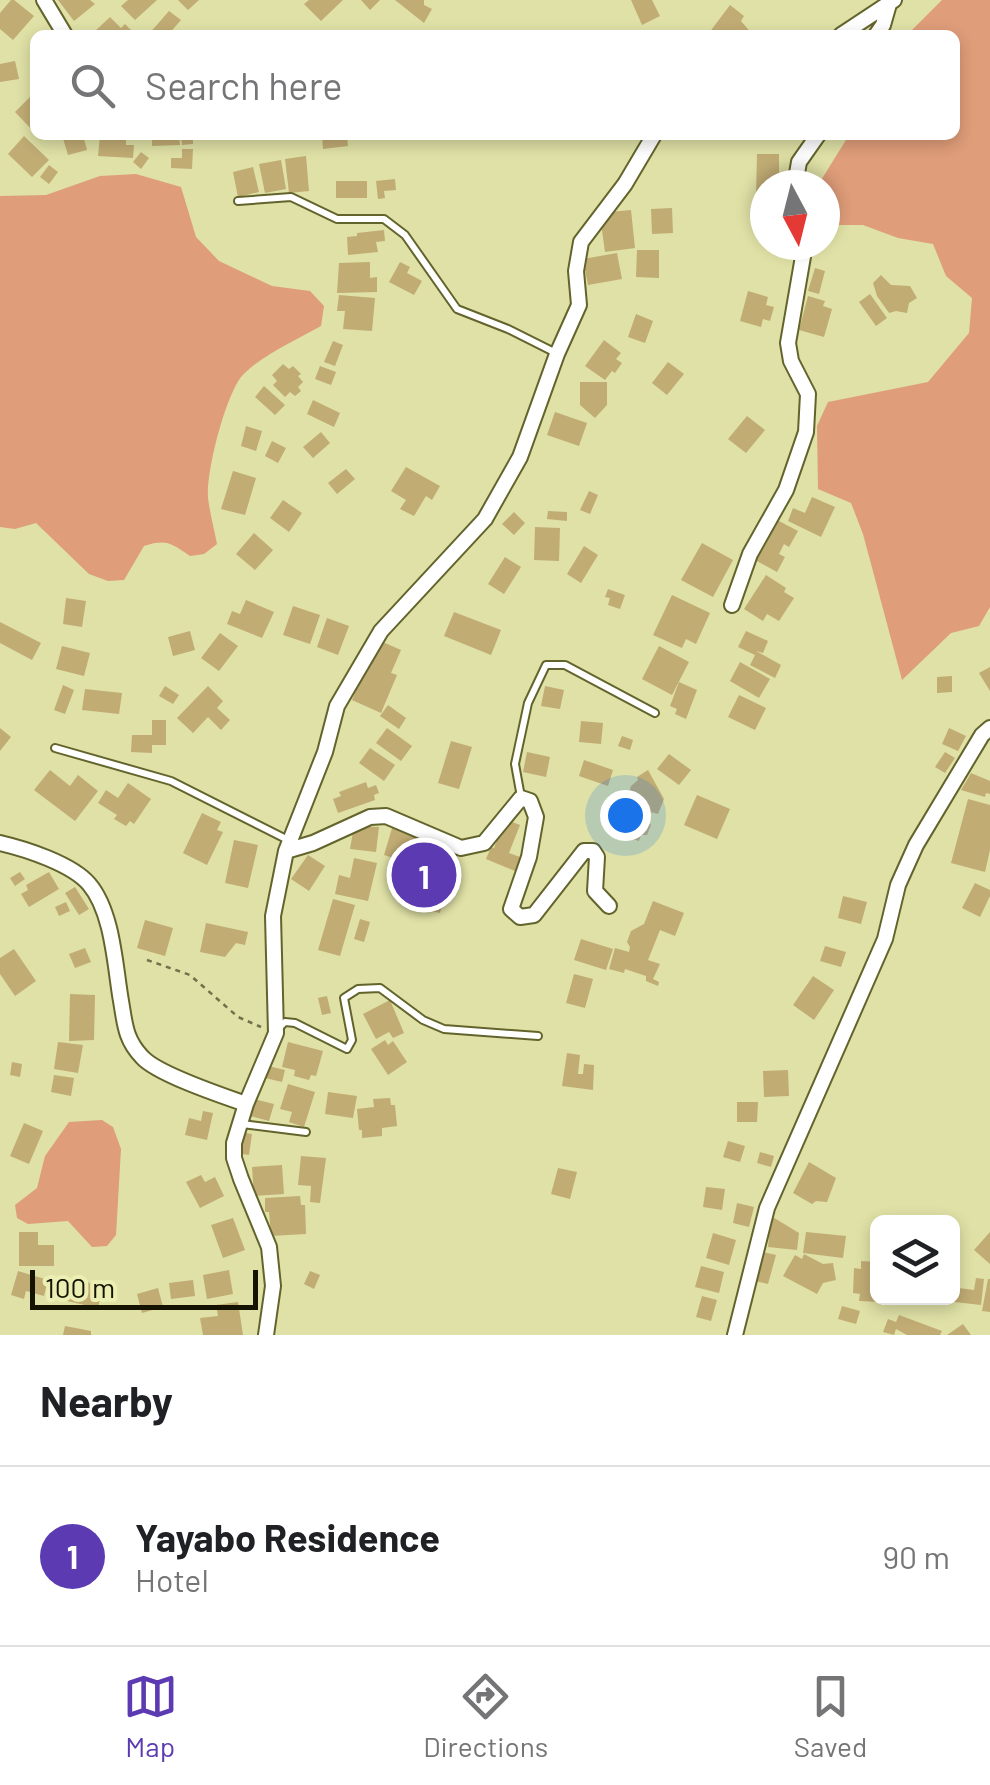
<!DOCTYPE html>
<html lang="en">
<head>
<meta charset="utf-8">
<style>
	:root { --surface:#fff; --page:#f2f2f2; --text:#202124; --muted:#757577; --line:#e0e0e0; --accent:#5b3ab2 }
	body { margin:0; font-family:Barlow,sans-serif; background:var(--page); color:var(--text) }
	.controls { position:absolute; right:30px; bottom:30px; display:grid; overflow:hidden; border-radius:15px; box-shadow:0 5px 15px #0003 }
	.controls button { width:90px; height:90px; display:grid; place-items:center; padding:0; border:0; border-bottom:2px solid var(--line); background:var(--surface); color:var(--text); font:50px sans-serif }
	.compass { position:absolute; left:750px; top:170px; width:90px; height:90px; border-radius:50%; background:var(--surface); box-shadow:0 5px 15px #0003; rotate:173deg }
	.scale { position:absolute; left:30px; bottom:25px; width:228px; box-sizing:border-box; padding-left:10px; border:5px solid #131300; border-top:0; font-size:28px; line-height:35px; white-space:nowrap; color:#131300; -webkit-text-stroke:8px #ecefb3; paint-order:stroke }
	.you { position:absolute; left:625px; top:815px; width:35px; height:35px; margin:-25px; border:8px solid #fff; border-radius:50%; background:#1a73e8; box-shadow:0 0 0 15px #1a73e833 }
	.badge { display:grid; place-items:center; width:65px; height:65px; border-radius:50%; background:var(--accent); color:#fff; font-size:32px; font-weight:700 }
	.pin { position:absolute; translate:-50% -50%; border:5px solid #fff; box-shadow:0 2px 10px #0006 }
	.list { margin:0; padding:0; list-style:none }
	h2 { display:flex; justify-content:space-between; align-items:center; height:130px; margin:0; padding:0 40px; font-size:42px }
	h2 small { font-size:32px; font-weight:400; color:var(--muted) }
	.list li { display:grid; grid-template-columns:65px 1fr auto; gap:30px; align-items:center; box-sizing:border-box; height:180px; padding:0 40px; border-top:2px solid var(--line) }
	.list b { display:block; font-size:38px; white-space:nowrap }
	.list p { margin:0; font-size:32px; white-space:nowrap; color:var(--muted) }
	.list em { font-size:32px; font-style:normal; color:var(--muted) }
	.icon { flex:none; width:55px; height:55px; fill:none; stroke:currentColor; stroke-width:2; stroke-linecap:round; stroke-linejoin:round }
	.map { position:relative; flex:none; width:990px; height:1335px; overflow:hidden }
	.search { position:absolute; background:var(--surface); box-shadow:0 5px 15px #0003; left:30px; right:30px; top:30px; height:110px; display:flex; align-items:center; gap:25px; box-sizing:border-box; padding:0 35px; border-radius:15px; color:var(--muted); font-size:38px }
	.sheet { height:310px; background:var(--surface) }
	nav { display:flex; justify-content:space-around; align-items:center; box-sizing:border-box; height:140px; border-top:2px solid var(--line); background:var(--surface); font-size:28px; color:var(--muted) }
	nav a { display:grid; justify-items:center; gap:5px }
	nav .on { color:var(--accent) }
	.map>svg:first-child { display:block }
</style>
</head>
<body>
<div class="map">
<svg width="990" height="1335" viewBox="0 0 990 1335">
	<rect width="100%" height="100%" fill="#dfe1a6"/>
	<path fill="#df9d79" d="M942 0H990V607L979 626 951 633 902 680 863 534 851 503 818 489 817 426 828 402 928 382 969 333 972 298 946 276 933 244 898 238 863 225H836L825 195V185H821L820 182 849 135H955V35H907Z
		M136 174 181 187 196 237 219 261 272 286 310 291 324 306 321 326C298 339 258 357 241 377 225 398 206 471 208 498 210 513 214 529 217 544L204 554 190 556C171 543 166 539 144 546L124 580 108 581 89 574 36 523 15 529 0 527V196L46 195 100 176Z
		M102 1120 113 1127 121 1149 116 1235 107 1246 92 1247 68 1221 28 1224 17 1218 15 1205 37 1188 45 1156 69 1122Z"/>
	<path fill="#c1ac74" d="M11 0H14L34 16 13 40 0 29V13Z
		M58 0H90L95 4 74 21Z
		M128 0H157L135 20 121 6Z
		M178 0H199L188 10Z
		M309 0H343L321 21 304 4Z
		M361 0H380L370 10Z
		M395 0H424V5L432 9 424 23Z
		M631 0H652L660 16 642 25Z
		M730 5 744 16 741 21 753 35H712L709 33Z
		M169 11 181 20 168 35H148Z
		M110 17 121 28 125 24 132 31 128 35H91Z
		M15 61 19 79 0 82V64Z
		M35 92V133L15 112Z
		M62 135H83L87 150 68 155Z
		M100 135 126 136V145H134L133 158 98 156Z
		M152 135H179L180 145 152 146Z
		M181 135H193V144L182 145Z
		M322 135H347L348 146 323 149Z
		M374 135H401V139L374 140Z
		M24 136 49 160 32 177 8 154Z
		M182 149H193L192 169 171 168V158H182Z
		M141 152 149 158 141 169 133 162Z
		M757 154H779V185H765V194H756Z
		M306 156 309 191 289 193 285 159Z
		M281 160 286 189 265 193 259 164Z
		M49 165 58 172 49 184 40 177Z
		M253 167 259 192 238 197 233 172Z
		M395 179 396 190 384 191 385 198 378 199 376 181Z
		M336 181H367V198H336Z
		M672 208 673 233 652 234 651 209Z
		M631 210 635 248 605 252 601 223 610 212Z
		M384 230 385 241 376 242 378 252 348 255 347 237 357 236V233Z
		M637 250H659V278L636 277Z
		M617 253 622 279 588 285 583 259Z
		M370 262V278L377 277V292L337 293 339 263Z
		M400 262 410 267 407 273 422 281 414 295 389 282Z
		M815 268 825 271 819 294 808 291Z
		M881 275 891 285 910 286 917 298 909 303 907 313 896 311 889 313 877 296 873 283Z
		M748 291 768 297 766 305 774 307 770 321 763 319 761 327 740 321Z
		M870 294 887 318 876 326 859 302Z
		M339 295 375 298 372 331 343 329 345 311H337Z
		M808 296 825 301 823 306 832 309 824 337 799 330Z
		M636 314 653 321 645 343 628 337Z
		M604 340 621 353 616 359 622 363 615 373 612 371 605 380 585 366Z
		M333 341 343 345 335 366 324 362Z
		M668 362 684 374 667 395 652 383Z
		M283 364 289 369 293 366 301 374 298 376 303 382 298 387 301 391 295 396 290 392 285 397 273 385 277 381 272 375Z
		M320 366 336 372 331 385 315 379Z
		M580 382H607V405L595 418 580 405Z
		M264 386 285 405 275 415 255 397Z
		M313 400 340 413 334 427 307 414Z
		M555 412 587 423 579 446 547 435Z
		M747 416 765 430 746 453 728 439Z
		M246 426 262 431 256 451 241 446Z
		M321 432 330 443 313 458 303 447Z
		M272 441 286 448 278 463 265 456Z
		M406 467 440 486 432 500 426 496 414 516 400 509 406 500 391 491Z
		M346 469 355 479 337 494 328 483Z
		M233 471 256 478 245 515 221 509Z
		M589 491 598 495 590 514 580 510Z
		M812 497 835 507 821 537 788 521 793 508 805 513Z
		M283 500 302 513 289 532 270 518Z
		M548 511 567 512V521L547 519Z
		M514 512 525 523 514 535 502 524Z
		M777 520 798 531 789 547 784 544 779 554 785 557 777 572 755 560Z
		M535 527 560 528 559 561 534 560Z
		M254 533 273 550 255 570 236 554Z
		M702 543 733 560 713 597 681 580Z
		M584 546 598 555 581 583 567 574Z
		M505 557 521 567 504 594 488 584Z
		M766 575 786 588 784 592 794 598 779 621 767 614 763 621 744 609Z
		M608 589 625 595 620 609 608 605 610 598 605 597Z
		M672 595 710 613 696 644 686 639 682 648 653 635Z
		M66 598 86 601 82 627 63 624Z
		M246 600 274 612 262 638 227 624 232 611 240 614Z
		M293 606 320 615 310 644 283 635Z
		M454 612 501 630 491 655 444 636Z
		M327 618 349 626 338 655 317 647Z
		M0 622 41 643 32 660 0 643Z
		M190 631 195 650 173 656 168 637Z
		M746 631 768 641 763 653 756 651 781 665 775 678 750 665 755 655 738 647Z
		M220 633 238 646 219 671 201 658Z
		M378 640 401 650 391 673 397 675 381 713 352 700Z
		M62 646 90 653 84 676 56 669Z
		M659 646 689 662 672 695 642 679Z
		M740 662 770 679 759 698 730 681Z
		M990 667V691L979 673Z
		M952 676V692L937 693V677Z
		M679 682 697 690 686 719 675 714 677 709 670 706Z
		M63 685 74 690 65 714 54 710Z
		M165 686 179 695 173 704 159 696Z
		M208 686 223 701 217 708 230 720 221 730 208 717 193 733 177 718Z
		M545 686 564 690 560 709 541 706Z
		M85 689 122 693 119 714 82 710Z
		M739 695 766 708 755 730 728 717Z
		M388 705 406 718 399 729 380 716Z
		M152 720H166V745H152V753L131 752 132 735H152Z
		M581 721 603 723 601 744 579 742Z
		M0 728 11 737 0 751Z
		M387 728 412 746 401 761 376 743Z
		M949 728 966 736 958 751 942 744Z
		M622 736 633 740 630 750 618 746Z
		M451 741 472 747 459 789 438 783Z
		M370 748 395 765 384 781 359 763Z
		M527 752 550 757 546 777 523 772Z
		M945 752 955 758 945 773 935 767Z
		M669 754 691 770 679 785 657 769Z
		M584 760 613 770 608 786 579 776Z
		M50 770 70 786 78 775 98 791 75 821 34 790Z
		M648 770 664 799 658 814 628 806 630 802 626 801 631 786 638 780 637 777Z
		M971 773 990 781V794L986 793 985 797 961 790Z
		M366 782 368 788 376 785 379 793 374 795 375 800 338 813 333 799 341 796 339 792Z
		M128 783 151 799 134 824 130 821 126 826 114 819 117 815 98 803 106 790 118 798Z
		M697 795 730 809 717 839 684 825Z
		M968 799 990 805V850L985 872 951 863Z
		M627 808 650 815 648 820 651 825 647 835H641L639 841 616 834Z
		M202 813 221 822 217 830 223 832 207 865 183 853Z
		M505 819 520 825 509 853 520 857 515 871 486 859 491 847 494 848Z
		M393 825 419 832 410 863 384 855Z
		M354 826 379 827 376 852 350 849Z
		M234 840 258 845 248 888 225 883Z
		M308 855 325 866 309 891 291 879Z
		M354 858 377 863 368 901 335 894 339 875 350 878Z
		M416 859 424 860 420 876 412 874Z
		M433 861 458 866 452 890 428 885Z
		M20 872 25 879 15 886 10 878Z
		M49 872 59 889 29 907 21 894 28 890 26 885Z
		M975 883 990 890V896L980 917 962 908Z
		M75 887 89 909 79 915 65 893Z
		M420 892 444 898 440 913 416 907Z
		M843 896 867 902 861 924 838 918Z
		M333 899 355 905 340 956 318 950Z
		M653 901 684 913 675 936 660 930 648 960 660 964 653 979 659 982 658 986 646 981V976L625 969 624 973 609 969 615 948 629 952 630 947 627 942 631 931 644 924Z
		M66 902 70 911 59 916 55 907Z
		M360 919 370 922 364 942 354 939Z
		M145 920 173 928 165 956 137 948Z
		M206 923 248 932 245 945 236 943 225 957 200 952Z
		M581 939 613 949 606 970 574 960Z
		M825 946 846 952 841 967 820 961Z
		M85 948 91 962 75 968 69 954Z
		M14 949 36 981 15 996 0 974V958Z
		M574 974 593 979 585 1008 566 1003Z
		M813 976 834 990 814 1020 793 1005Z
		M70 994 95 995 94 1040 69 1041Z
		M327 996 331 1013 322 1015 318 998Z
		M390 1000 404 1033 393 1038 389 1032 376 1039 363 1014Z
		M385 1040 388 1045 393 1041 407 1062 388 1075 371 1049Z
		M58 1042 83 1045 78 1073 54 1069Z
		M288 1042 323 1051 316 1076 311 1075 309 1080 294 1076 295 1070 282 1067Z
		M567 1053 580 1055 578 1074H583L584 1064 594 1065 593 1090 562 1086Z
		M12 1062 22 1064 20 1077 10 1075Z
		M264 1065 285 1070 282 1082 261 1077Z
		M788 1070 789 1096 764 1097 763 1071Z
		M54 1075 74 1078 71 1096 51 1092Z
		M288 1084 315 1092 304 1127 289 1122 292 1112 280 1109Z
		M328 1092 357 1096 353 1118 325 1114Z
		M250 1098 274 1104 269 1121 246 1115Z
		M390 1098 391 1105H395L397 1126 382 1128V1136L362 1138V1130H359L357 1109 374 1107 373 1099Z
		M737 1102H758L757 1122H737Z
		M203 1111 213 1113 207 1140 185 1135 189 1118 201 1121Z
		M24 1123 43 1131 29 1164 10 1156Z
		M238 1132 252 1134 249 1155 235 1153Z
		M728 1141 745 1146 740 1162 723 1157Z
		M760 1152 774 1156 771 1167 757 1163Z
		M301 1156 326 1158 320 1203 310 1202 311 1186 298 1185Z
		M809 1162 836 1178 827 1202 816 1201 812 1204 793 1193Z
		M282 1165 284 1194 254 1196 252 1167Z
		M558 1168 577 1172 570 1199 551 1194Z
		M201 1175 205 1182 215 1177 224 1196 200 1208 186 1182Z
		M706 1187 725 1189 722 1210 703 1207Z
		M300 1196 301 1205H305L306 1234 271 1236 269 1212H265V1198Z
		M737 1203 754 1207 749 1227 733 1223Z
		M771 1216 799 1233 797 1250 768 1247Z
		M233 1218 245 1250 223 1258 211 1225Z
		M19 1232H38V1245H54V1266H19Z
		M806 1232 846 1236 843 1258 803 1253Z
		M990 1232V1264L974 1250Z
		M713 1233 736 1240 729 1265 706 1258Z
		M763 1252 776 1255 768 1284 755 1281Z
		M804 1254 823 1264 833 1263 836 1280 823 1283 817 1294 783 1276 795 1255 802 1259Z
		M861 1261 878 1262V1298H880V1302L859 1301 860 1294 853 1293 854 1268 861 1269Z
		M701 1266 724 1272 719 1293 695 1287Z
		M229 1270 233 1294 207 1299 203 1275Z
		M18 1271 48 1280 44 1296 26 1291 24 1299 11 1295Z
		M310 1271 320 1275 314 1289 304 1284Z
		M952 1278 960 1279 959 1288 974 1290 976 1278 984 1279 981 1305 946 1301V1298H952Z
		M72 1279 109 1287 106 1300 100 1299 98 1308 67 1301Z
		M988 1279H990V1312L982 1311Z
		M193 1280 195 1296 171 1299 169 1283Z
		M158 1288 163 1307 142 1313 137 1294Z
		M702 1296 717 1300 711 1321 696 1317Z
		M896 1298H936L935 1304 896 1300Z
		M238 1302 243 1335H203L200 1318 218 1316 216 1305Z
		M842 1306 860 1311 856 1324 838 1319Z
		M899 1315 942 1331 940 1335H907L896 1329 894 1335 883 1332 888 1319 896 1322Z
		M963 1324 971 1335H947Z
		M65 1326 91 1331V1335H63Z"/>
	<g fill="none" stroke-linecap="round" stroke-linejoin="round">
		<g stroke="#63642c" stroke-width="10">
			<path id="service" d="M238 201 291 197 337 219H384L405 235 457 309 508 329 556 353
				M55 748 171 781 290 841
				M521 797 515 764 528 703 546 665H565L655 713
				M279 1028 285 1022 295 1023 347 1049 352 1040 344 998 358 989 380 988 423 1020 444 1029 538 1036
				M242 1124 306 1132"/>
		</g>
		<g stroke="#63642c" stroke-width="18">
			<path id="minor" d="M44 0 65 35
				M841 35 894 0
				M876 35 883 25 889 4
				M795 185 799 162 818 135
				M732 605 750 554 786 490 806 432 808 394 791 361 788 343 805 245
				M0 843C26 849 72 864 89 884 113 912 115 967 121 1001 125 1024 125 1039 142 1057 157 1074 223 1096 246 1104
				M286 851 313 843 370 817 386 816 461 848 484 843 521 798 530 801 536 817 529 857 511 909 520 917 534 915 584 851H593L597 857 595 891 609 906
				M266 1335 273 1286 269 1247 241 1179 234 1158V1143L246 1104 276 1033 273 916 286 851 325 752 337 706 381 631 485 519 520 457 557 354 579 305 576 271 581 242 625 184 654 135
				M735 1335 767 1208 885 939 898 885 916 845 982 735 990 728"/>
		</g>
		<path stroke="#71714c" stroke-width="2.5" stroke-dasharray="5 5" stroke-linecap="butt" d="M147 960 190 975 238 1017 261 1027"/>
		<use href="#service" stroke="#fff" stroke-width="6"/>
		<use href="#minor" stroke="#fff" stroke-width="14"/>
	</g>
</svg>
<div class="controls">
<button><svg class="icon" aria-label="layers" viewBox="0 0 24 24"><path d="M12 4l9 5-9 5-9-5zM3 14l9 5 9-5"/></svg></button>
</div>
<svg class="compass" viewBox="-18 -18 36 36"><path d="M0-13l5 13h-10z" fill="#e53935"/><path d="M0 13l5-13h-10z" fill="#757577"/></svg>
<div class="scale">100 m</div>
<div class="you"></div>
<div class="pin badge" style="left:424px;top:875px">1</div>
<div class="search"><svg class="icon" aria-label="search" viewBox="0 0 24 24"><circle cx="10" cy="10" r="6"/><path d="M15 15l6 6"/></svg>Search here</div>
</div>
<section class="sheet">
<h2>Nearby<small></small></h2>
<ul class="list">
<li><span class="badge">1</span><div><b>Yayabo Residence</b><p>Hotel</p></div><em>90 m</em></li>
</ul>
</section>
<nav>
<a class="on"><svg class="icon" aria-label="map" viewBox="0 0 24 24"><path d="M3 6l6-2 6 2 6-2v14l-6 2-6-2-6 2zM9 4v14M15 6v14"/></svg>Map</a>
<a><svg class="icon" aria-label="directions" viewBox="0 0 24 24"><path d="M12 3l9 9-9 9-9-9zM9 14v-3h6M13 9l2 2-2 2"/></svg>Directions</a>
<a><svg class="icon" aria-label="saved" viewBox="0 0 24 24"><path d="M7 4h10v16l-5-4-5 4z"/></svg>Saved</a>
</nav>
</body>
</html>
